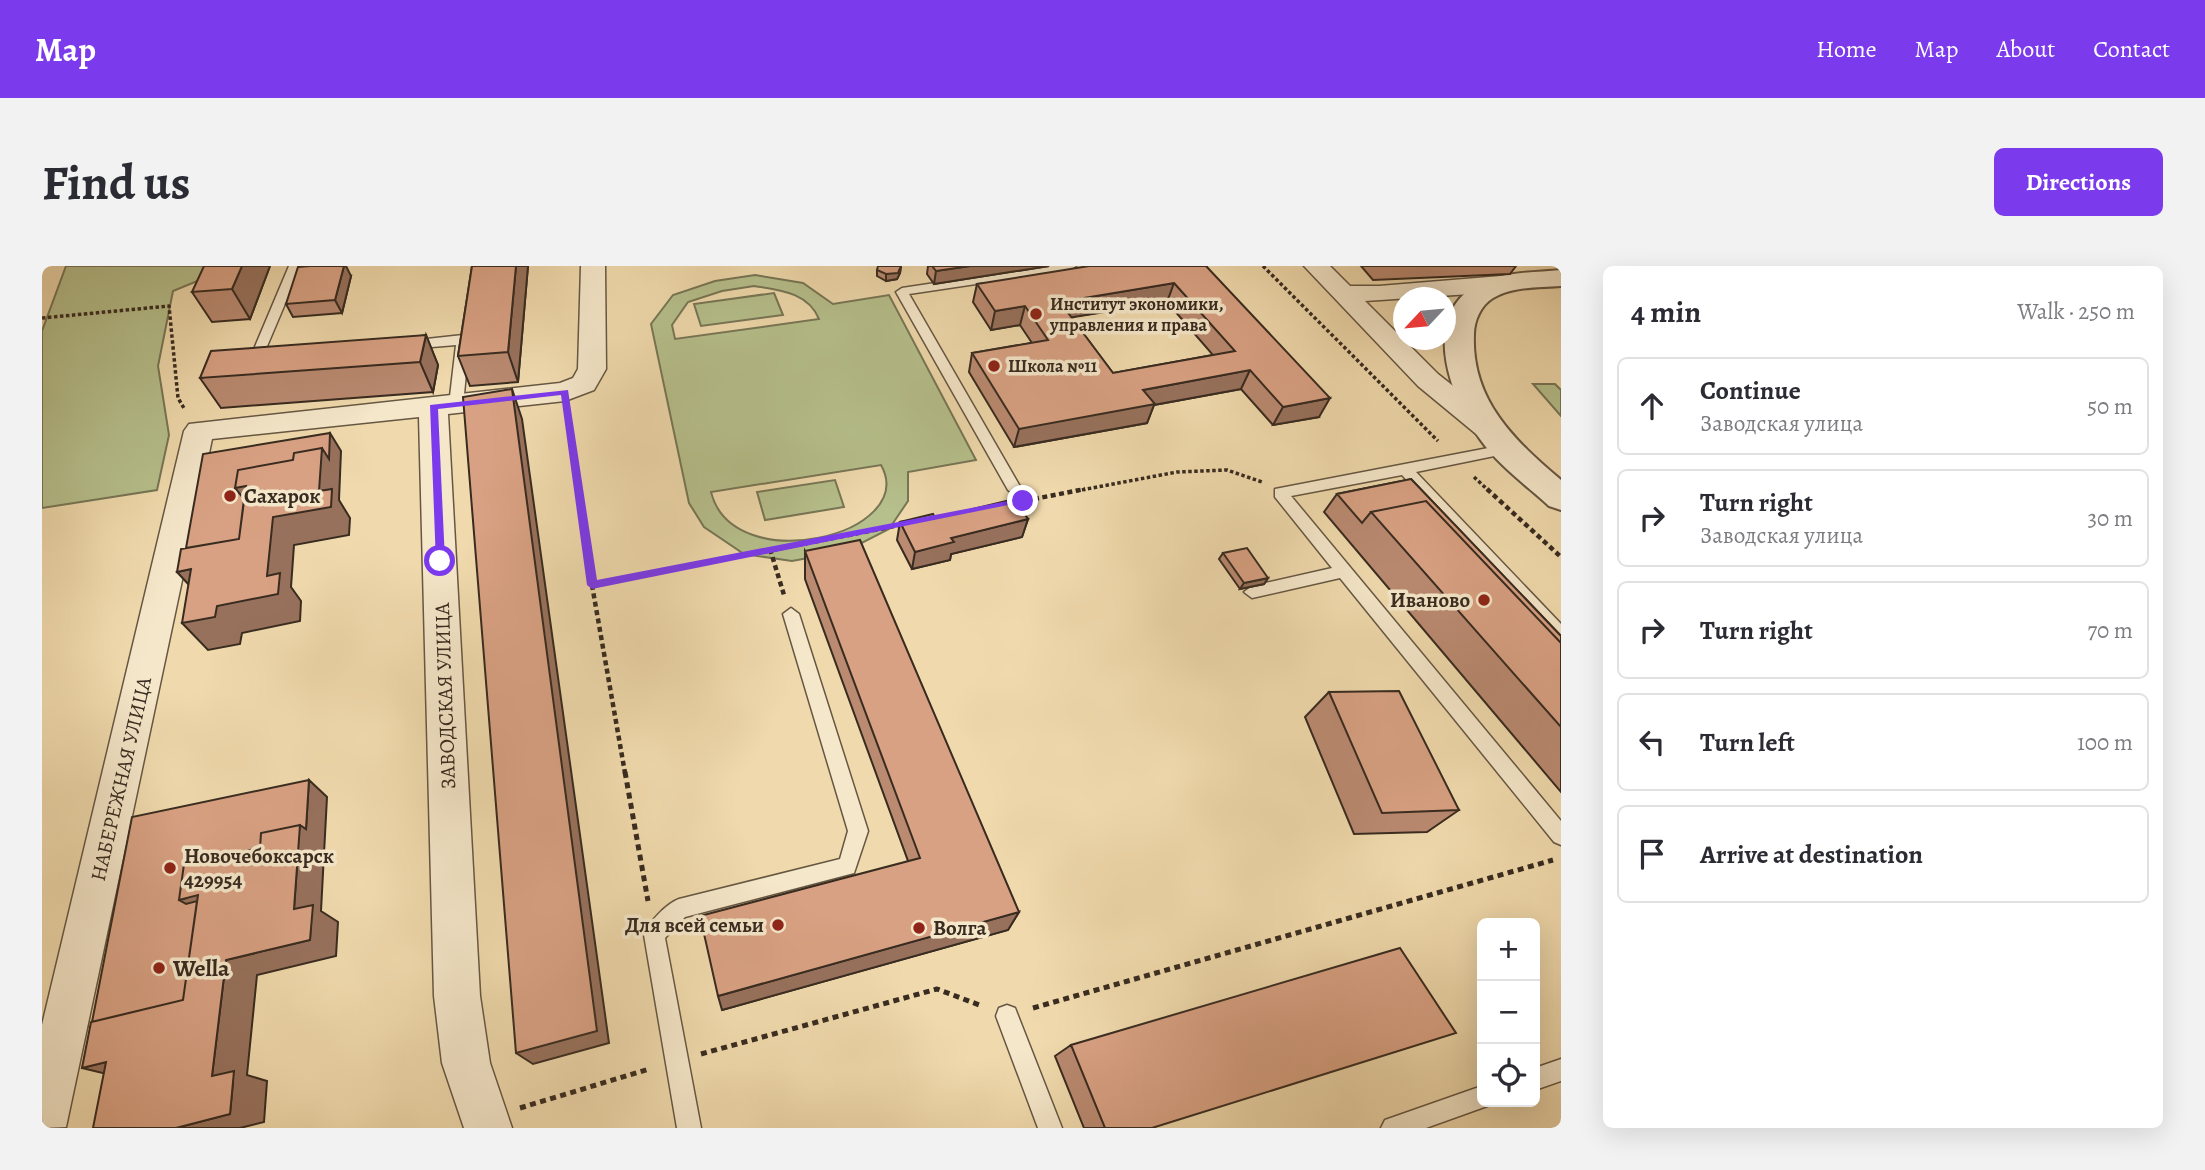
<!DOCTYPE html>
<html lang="en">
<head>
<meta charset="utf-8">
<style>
	:root { --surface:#fff; --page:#f2f2f3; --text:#2b2b33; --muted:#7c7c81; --line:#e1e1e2; --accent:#7c3aed }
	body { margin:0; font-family:Alegreya,serif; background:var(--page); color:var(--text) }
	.controls { position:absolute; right:21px; bottom:21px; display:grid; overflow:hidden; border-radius:10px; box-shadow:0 7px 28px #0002 }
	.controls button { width:63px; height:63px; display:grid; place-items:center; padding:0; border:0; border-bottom:2px solid var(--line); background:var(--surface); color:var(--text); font:35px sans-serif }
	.compass { position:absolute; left:1351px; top:21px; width:63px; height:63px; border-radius:50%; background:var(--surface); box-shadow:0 7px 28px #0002; rotate:244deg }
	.stop { position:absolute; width:21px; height:21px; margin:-16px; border:5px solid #7c3aed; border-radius:50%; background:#fff }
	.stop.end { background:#7c3aed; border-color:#fff; box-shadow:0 2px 7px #0008 }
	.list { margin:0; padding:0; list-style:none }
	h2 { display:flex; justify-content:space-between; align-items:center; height:91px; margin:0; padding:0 28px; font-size:30px }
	h2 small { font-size:23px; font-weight:400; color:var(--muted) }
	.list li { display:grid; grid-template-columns:46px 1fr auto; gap:21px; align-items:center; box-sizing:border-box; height:98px; margin:0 14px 14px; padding:0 14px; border:2px solid var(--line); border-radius:10px }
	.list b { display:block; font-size:26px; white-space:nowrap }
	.list p { margin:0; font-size:23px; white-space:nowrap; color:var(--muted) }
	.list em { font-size:23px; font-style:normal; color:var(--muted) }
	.icon { flex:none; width:38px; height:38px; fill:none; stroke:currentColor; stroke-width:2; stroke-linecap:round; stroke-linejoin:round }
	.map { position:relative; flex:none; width:1519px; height:862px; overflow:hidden; border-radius:10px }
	header { display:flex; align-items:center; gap:42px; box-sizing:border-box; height:98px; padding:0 35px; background:var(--accent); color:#fff }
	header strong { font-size:33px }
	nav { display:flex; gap:38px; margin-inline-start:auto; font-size:24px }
	.intro { display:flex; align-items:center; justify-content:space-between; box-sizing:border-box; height:168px; padding:0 42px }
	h1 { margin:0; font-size:49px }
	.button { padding:18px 32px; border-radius:10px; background:var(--accent); color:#fff; font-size:24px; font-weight:700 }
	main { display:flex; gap:42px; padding:0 42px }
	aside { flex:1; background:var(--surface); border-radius:10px; box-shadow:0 7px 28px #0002 }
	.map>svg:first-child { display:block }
</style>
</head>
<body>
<header>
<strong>Map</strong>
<nav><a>Home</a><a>Map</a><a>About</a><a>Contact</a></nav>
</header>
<div class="intro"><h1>Find us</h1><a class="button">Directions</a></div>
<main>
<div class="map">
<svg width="1519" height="862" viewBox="0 0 1519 862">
	<rect width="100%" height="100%" fill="#f0daad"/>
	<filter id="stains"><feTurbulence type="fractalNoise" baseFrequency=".00286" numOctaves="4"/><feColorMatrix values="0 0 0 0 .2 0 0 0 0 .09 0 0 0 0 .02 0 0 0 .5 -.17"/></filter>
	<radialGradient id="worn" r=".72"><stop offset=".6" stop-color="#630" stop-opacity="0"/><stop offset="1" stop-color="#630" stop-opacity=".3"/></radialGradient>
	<path fill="#b6c08c" stroke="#777656" stroke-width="2" fill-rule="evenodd" d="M24 0H173L170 9 131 25 116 100 127 169 115 224 0 242V65Z
		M713 9 761 17 791 38 847 29 934 194 866 206V235L847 263 804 285 750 295 702 288 662 261 647 237 609 58 631 29 673 15ZM712 20C737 24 766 26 777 53L633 73 630 59 646 36 680 25ZM839 199C878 269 691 314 669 226Z
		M732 27 741 49 659 60 652 38Z
		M1491 118H1513L1519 124V150Z
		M793 214 802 241 723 254 715 226Z"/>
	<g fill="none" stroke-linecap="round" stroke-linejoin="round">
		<g stroke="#665743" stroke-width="3">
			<path id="service" d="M247 0H259L223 85 235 86 236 89 230 93H210L209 90Z
				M1005 0H1034L1028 4 867 28 980 224 973 229 966 224 854 26 860 22Z
				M421 69 425 70 427 75 421 139 414 143 407 139 414 79 366 83 360 79 366 75Z
				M1467 178 1472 180V186L1374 206 1519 358V376L1513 374 1360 209 1249 230 1519 555V579L1512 576 1298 312 1210 332 1202 326 1210 320 1290 302 1233 231V223Z
				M749 342 757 348 826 565 812 607 643 651 623 672 659 862H635L602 669C607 656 624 638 637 633L798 593 806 565 741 348Z
				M965 739 973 742 1020 862H996L954 750 957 742Z
				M1519 793V815L1493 824V802Z
				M1440 820V836H1449L1448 839 1384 862H1339L1343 854Z"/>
		</g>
		<g stroke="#665743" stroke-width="3">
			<path id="minor" d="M539 0H563L564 103 552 124 523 135 406 148 438 730 448 797 470 862H422L400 797 392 730 377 151 170 173 24 861 0 862V759L142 165 147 158 518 117 531 112 536 103Z
				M1262 0H1288L1308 20H1337L1459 10 1468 13 1472 18 1468 23 1459 26 1323 35 1396 108 1459 158 1464 165 1459 172 1449 175 1439 172 1376 120Z"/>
		</g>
		<g stroke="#665743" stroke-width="4">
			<path id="tertiary" d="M1519 4V20C1495 22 1472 20 1451 32 1439 39 1432 55 1432 68 1429 134 1472 174 1519 214V244L1507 240C1484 219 1456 199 1438 173 1410 134 1379 56 1430 22 1456 5 1490 7 1519 4Z"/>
		</g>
		<path stroke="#382b20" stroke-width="3.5" stroke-dasharray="3.5 2.5" stroke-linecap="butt" d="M1221 0 1396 175
			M0 52 127 40 136 132 143 144
			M527 151 537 225
			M1432 211 1447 225
			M1034 225 1135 206 1185 204 1220 216"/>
		<path stroke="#382b20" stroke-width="4.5" stroke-dasharray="5 3.5" stroke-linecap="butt" d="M537 223 550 319 863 258
			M1445 223 1519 291
			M992 233 1043 223
			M728 283 742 329
			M550 319 583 507"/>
		<path stroke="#382b20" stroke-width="5" stroke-dasharray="6 4.5" stroke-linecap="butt" d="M583 506 606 635
			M991 742 1511 594
			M659 788 895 723 940 740
			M478 842 607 803"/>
		<use href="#service" fill="#f5e7ca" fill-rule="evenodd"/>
		<use href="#minor" fill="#f5e7ca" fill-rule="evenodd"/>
		<use href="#tertiary" fill="#f5e7ca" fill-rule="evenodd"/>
	</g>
	<path fill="#ba8a71" stroke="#382b20" stroke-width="2" fill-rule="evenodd" d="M228 0 208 53 170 56 150 26Z
		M430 0H486L476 116 428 120 416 90Z
		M859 0 858 7 855 13 844 15 835 10V4Z
		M886 0H1007L892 18 885 8Z
		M1164 0 1277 151 1231 159 1199 123 1112 139 1105 157 972 181 927 106 930 87 990 77 978 59 949 64 931 36 935 18ZM1125 36 1171 89 1071 107 1029 51Z
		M1319 0H1474L1468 8 1331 14Z
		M309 10 300 47 251 51 244 38Z
		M384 69 396 99 391 126 179 142 158 112Z
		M1369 213 1519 370V526L1282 246 1295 228Z
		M893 252 986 253 980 271 909 288 908 294 870 303 855 274 858 256Z
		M763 285 977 646 966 664 680 744 866 595 763 313Z
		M1181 287 1226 312 1222 318 1198 323 1177 293Z
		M1287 426 1417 544 1385 566 1312 568 1263 451Z
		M1029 779 1112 862H1042L1013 790Z"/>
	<path fill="#97715c" stroke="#382b20" stroke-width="2" d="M200 0H228L208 53 190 23Z
		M302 0H304L309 10 300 47 293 34Z
		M474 0H486L476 116 466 86Z
		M859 0 858 7 855 13 844 15V8Z
		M928 0H1007L892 18 894 5Z
		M1132 17 1125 36 1013 54 1018 36Z
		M983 40 978 59 949 64 953 45Z
		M384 69 396 99 391 126 378 96Z
		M1208 104 1199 123 1112 139 1105 157 972 181 977 163 1101 124Z
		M470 123 480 153 567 777 491 798 474 787Z
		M1288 132 1277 151 1231 159 1241 141Z
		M288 167 299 185 297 234 308 252 307 269 252 279 249 321 259 335 258 355 200 367 198 378 166 384 140 357 175 340 225 310 220 301 193 222 280 182Z
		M986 253 980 271 909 288 908 294 870 303 873 286 909 272Z
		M149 303 161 334 135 306Z
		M1226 312 1222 318 1198 323 1202 317Z
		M267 514 285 531 279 645 296 656 294 690 215 709 205 809 225 815 222 856 198 862H134L188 848 191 816 170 810 184 694 268 674 269 654 252 643 256 586 246 588V602L173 618 171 638 187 648 176 748 80 770 49 761 149 737 161 648 137 634 145 632 149 603 225 586V572L257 565 258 559 264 563Z
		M977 646 966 664 680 744 676 730Z
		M64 796 81 812 40 802Z"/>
	<path fill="#d8a183" stroke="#382b20" stroke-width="2" fill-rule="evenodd" d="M162 0H200L190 23 150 26Z
		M268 0H302L293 34 244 38 256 1Z
		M430 0H474L466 86 416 90Z
		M836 0H859L856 7 844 8 835 4Z
		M890 0H928L894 5Z
		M1047 0H1164L1288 132 1241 141 1208 104 1101 124 1113 138 977 163 930 87 1006 74 983 40 953 45 935 18ZM1132 17 1193 85 1071 107 1018 36Z
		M384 69 378 96 158 112 169 85Z
		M470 123 555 765 474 787 421 131Z
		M288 167 287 193 280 182 252 187 251 194 196 204 193 222 202 233 197 273 144 282 161 188Z
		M280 182 277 225 290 223 289 241 231 251 225 310 238 307 236 328 175 340 173 351 140 357 149 303 135 306 139 283 197 273 204 220 193 222 196 204 251 194 252 187Z
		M1369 213 1519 370V377L1384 235 1329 246 1320 257 1295 228Z
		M973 233 986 253 909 272 912 276 873 286 858 256 891 248 893 252Z
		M1384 235 1519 377V461L1329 246Z
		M818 274 977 646 676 730 658 650 878 592 763 285Z
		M1205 282 1226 312 1202 317 1181 287Z
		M1357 425 1417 544 1340 547 1287 426Z
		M267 514 264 563 258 559 219 567 218 582 142 598 137 634 144 638 155 635 141 734 50 756 90 551Z
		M258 559 252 643 271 639 268 674 184 694 170 810 192 805 188 848 134 862H51L64 796 40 802 49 756 141 734 156 629 137 634 142 598 218 582 219 567Z
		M1358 682 1414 767 1110 862H1063L1029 779Z"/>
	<path fill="#7c3aed" d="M526 124 555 314 981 232 986 235 550 323 545 319 519 129 396 143 403 295 394 298 388 139Z"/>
	<g fill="#8f2418" stroke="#f5e7ca" stroke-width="2.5">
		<circle cx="994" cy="48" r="7"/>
		<circle cx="952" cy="100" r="7"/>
		<circle cx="188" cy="230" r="7"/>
		<circle cx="1442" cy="334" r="7"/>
		<circle cx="128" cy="602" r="7"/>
		<circle cx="736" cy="659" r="7"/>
		<circle cx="877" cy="662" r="7"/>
		<circle cx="117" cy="702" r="7"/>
	</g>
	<g text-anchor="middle" stroke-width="7" stroke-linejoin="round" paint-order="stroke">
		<g font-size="18" font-weight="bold" fill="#382b20" stroke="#f5e7ca" text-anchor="start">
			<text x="1008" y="44">Институт экономики,<tspan x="1008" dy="21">управления и права</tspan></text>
			<text x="966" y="106">Школа №11</text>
		</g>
		<g font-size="21" font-weight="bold" fill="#382b20" stroke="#f5e7ca" text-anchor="start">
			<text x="202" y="237">Сахарок</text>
			<text x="1428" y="341" text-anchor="end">Иваново</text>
			<text x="142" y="597">Новочебоксарск<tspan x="142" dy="24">429954</tspan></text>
			<text x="722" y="666" text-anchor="end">Для всей семьи</text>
			<text x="891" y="669">Волга</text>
		</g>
		<g font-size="21" fill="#382b20" stroke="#f5e7ca">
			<text transform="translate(403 430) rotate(-92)" y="7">ЗАВОДСКАЯ УЛИЦА</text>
			<text transform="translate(79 513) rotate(-77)" y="7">НАБЕРЕЖНАЯ УЛИЦА</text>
		</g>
		<g font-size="24" font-weight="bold" fill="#382b20" stroke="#f5e7ca" text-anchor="start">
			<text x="131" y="710">Wella</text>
		</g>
	</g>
	<rect width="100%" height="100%" filter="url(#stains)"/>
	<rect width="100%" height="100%" fill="url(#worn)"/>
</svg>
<div class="controls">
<button>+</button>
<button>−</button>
<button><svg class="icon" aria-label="locate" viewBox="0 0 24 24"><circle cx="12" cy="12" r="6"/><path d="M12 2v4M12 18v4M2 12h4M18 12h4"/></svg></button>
</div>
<svg class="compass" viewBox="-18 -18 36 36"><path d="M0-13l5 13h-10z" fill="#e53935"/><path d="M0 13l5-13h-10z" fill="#7c7c81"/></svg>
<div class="stop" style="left:398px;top:295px"></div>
<div class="stop end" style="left:981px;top:235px"></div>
</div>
<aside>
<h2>4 min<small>Walk · 250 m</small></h2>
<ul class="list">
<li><svg class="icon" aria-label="ahead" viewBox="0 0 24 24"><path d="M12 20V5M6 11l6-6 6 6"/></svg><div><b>Continue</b><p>Заводская улица</p></div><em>50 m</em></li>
<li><svg class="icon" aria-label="right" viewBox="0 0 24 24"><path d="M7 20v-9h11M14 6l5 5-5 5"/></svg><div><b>Turn right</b><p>Заводская улица</p></div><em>30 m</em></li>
<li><svg class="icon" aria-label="right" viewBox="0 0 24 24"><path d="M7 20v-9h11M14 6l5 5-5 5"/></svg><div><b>Turn right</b></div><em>70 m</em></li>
<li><svg class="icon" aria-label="left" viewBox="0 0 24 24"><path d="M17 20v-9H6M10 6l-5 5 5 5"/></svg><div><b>Turn left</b></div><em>100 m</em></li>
<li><svg class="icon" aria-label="arrive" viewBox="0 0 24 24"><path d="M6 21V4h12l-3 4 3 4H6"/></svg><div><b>Arrive at destination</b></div></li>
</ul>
</aside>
</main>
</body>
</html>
